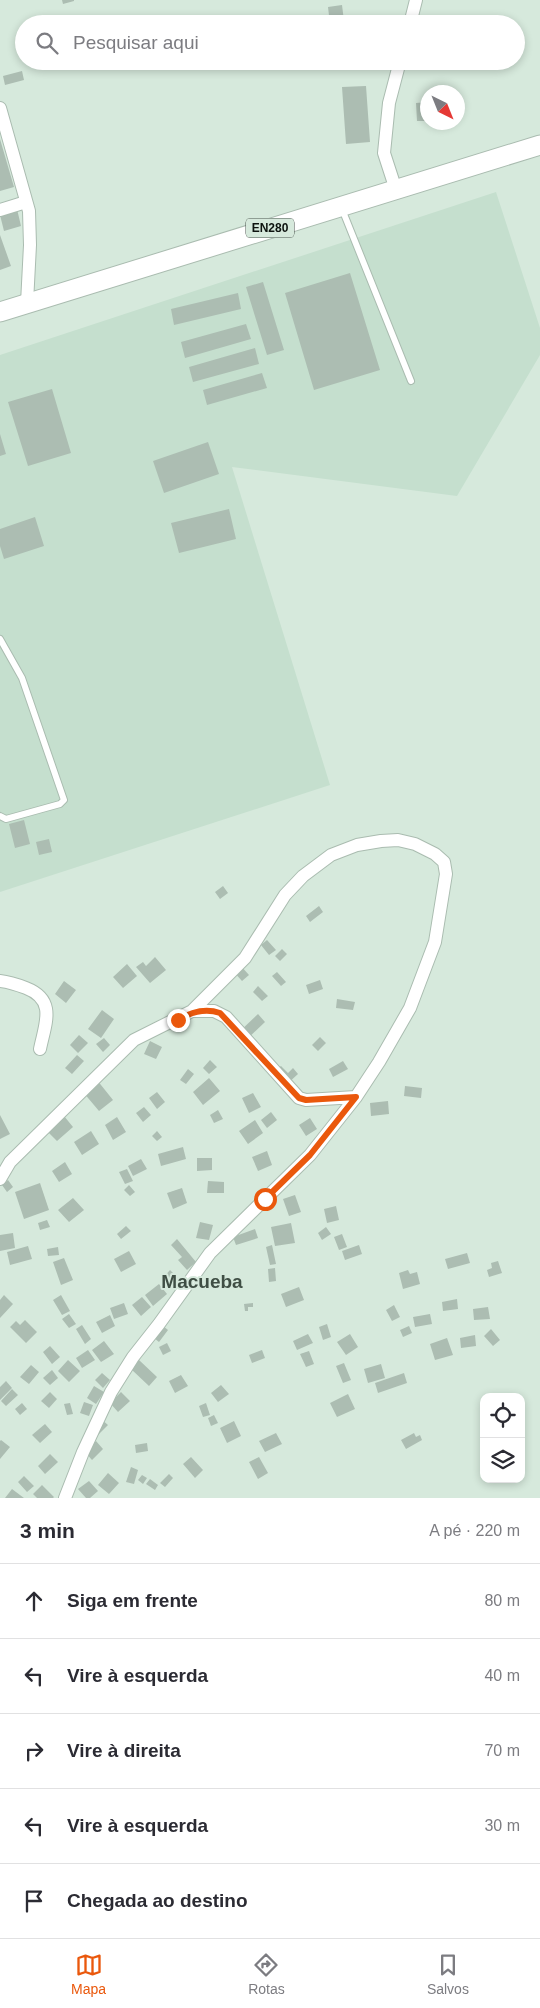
<!DOCTYPE html>
<html lang="pt">
<head>
<meta charset="utf-8">
<style>
	:root { --surface:#fff; --page:#f7f7f7; --text:#2b2b33; --muted:#7c7c81; --line:#e1e1e2; --accent:#ea580c }
	body { margin:0; font-family:Helvetica,sans-serif; background:var(--page); color:var(--text) }
	.controls { position:absolute; right:15px; bottom:15px; display:grid; overflow:hidden; border-radius:10px; box-shadow:0 2px 8px #0003 }
	.controls button { width:45px; height:45px; display:grid; place-items:center; padding:0; border:0; border-bottom:1px solid var(--line); background:var(--surface); color:var(--text); font:25px sans-serif }
	.compass { position:absolute; left:420px; top:85px; width:45px; height:45px; border-radius:50%; background:var(--surface); box-shadow:0 2px 8px #0003; rotate:137deg }
	.stop { position:absolute; width:15px; height:15px; margin:-11px; border:4px solid #ea580c; border-radius:50%; background:#fff }
	.stop.end { background:#ea580c; border-color:#fff; box-shadow:0 1px 5px #0008 }
	.list { margin:0; padding:0; list-style:none }
	h2 { display:flex; justify-content:space-between; align-items:center; height:65px; margin:0; padding:0 20px; font-size:21px }
	h2 small { font-size:16px; font-weight:400; color:var(--muted) }
	.list li { display:grid; grid-template-columns:32px 1fr auto; gap:15px; align-items:center; box-sizing:border-box; height:75px; padding:0 20px; border-top:1px solid var(--line) }
	.list b { display:block; font-size:19px; white-space:nowrap }
	.list em { font-size:16px; font-style:normal; color:var(--muted) }
	.icon { flex:none; width:28px; height:28px; fill:none; stroke:currentColor; stroke-width:2; stroke-linecap:round; stroke-linejoin:round }
	.map { position:relative; flex:none; width:540px; height:1498px; overflow:hidden }
	.search { position:absolute; background:var(--surface); box-shadow:0 2px 8px #0003; left:15px; right:15px; top:15px; height:55px; display:flex; align-items:center; gap:12px; box-sizing:border-box; padding:0 18px; border-radius:28px; color:var(--muted); font-size:19px }
	.sheet { height:440px; background:var(--surface) }
	nav { display:flex; justify-content:space-around; align-items:center; box-sizing:border-box; height:70px; border-top:1px solid var(--line); background:var(--surface); font-size:14px; color:var(--muted) }
	nav a { display:grid; justify-items:center; gap:2px }
	nav .on { color:var(--accent) }
	.map>svg:first-child { display:block }
</style>
</head>
<body>
<div class="map">
<svg width="540" height="1498" viewBox="0 0 540 1498">
	<rect width="100%" height="100%" fill="#d6e9dc"/>
	<path fill="#c5dfce" d="M496 192 540 328V355L457 496 232 467 330 785 0 892V355Z"/>
	<path fill="#acbdb2" d="M62 0H74V1L63 4Z
		M342 5 344 21 330 24 328 7Z
		M22 71 24 80 5 85 3 76Z
		M366 86 370 142 346 144 342 87Z
		M428 102V121H417L416 103Z
		M0 139 14 187 0 191Z
		M17 209 21 226 4 231 0 215Z
		M0 235 11 266 0 270Z
		M350 273 380 370 314 390 285 293Z
		M263 282 284 350 267 355 246 287Z
		M238 293 241 309 174 325 171 309Z
		M246 324 251 339 185 358 181 342Z
		M255 348 259 364 193 382 189 367Z
		M262 373 267 388 207 405 203 390Z
		M52 389 71 453 28 466 8 402Z
		M0 434 6 454 0 456Z
		M208 442 219 474 164 493 153 461Z
		M229 509 236 539 179 553 171 523Z
		M35 517 44 546 4 559 0 546V529Z
		M24 820 30 844 15 848 9 824Z
		M49 839 52 852 39 855 36 842Z
		M223 886 228 893 220 899 215 892Z
		M319 906 323 912 310 922 306 916Z
		M267 940 276 950 269 955 261 945Z
		M282 949 287 954 280 961 275 956Z
		M155 957 166 970 150 983 136 967 143 962 146 966Z
		M127 964 137 976 123 988 113 977Z
		M240 965 249 975 242 981 233 971Z
		M277 972 286 982 281 986 272 976Z
		M320 980 323 989 309 994 306 985Z
		M64 981 76 990 66 1003 55 994Z
		M258 986 268 996 262 1001 253 992Z
		M337 999 355 1002 353 1010 336 1008Z
		M102 1010 114 1019 101 1038 88 1029Z
		M258 1014 265 1022 244 1042 237 1034Z
		M79 1035 88 1043 78 1053 70 1045Z
		M320 1037 326 1043 318 1051 312 1045Z
		M104 1038 110 1045 103 1052 96 1044Z
		M150 1041 162 1047 156 1059 144 1054Z
		M77 1055 84 1061 72 1074 65 1068Z
		M210 1060 217 1067 209 1074 203 1068Z
		M343 1061 348 1069 333 1077 329 1069Z
		M281 1066 288 1073 293 1068 298 1074 287 1084 276 1070Z
		M188 1069 194 1074 186 1084 180 1080Z
		M209 1078 220 1091 203 1105 193 1092Z
		M97 1080 113 1100 99 1111 83 1092Z
		M405 1086 422 1088 421 1098 404 1096Z
		M157 1092 165 1102 157 1109 149 1098Z
		M253 1093 261 1107 249 1113 242 1098Z
		M388 1101 389 1114 371 1116 370 1103Z
		M144 1107 151 1115 143 1122 136 1113Z
		M218 1110 223 1119 214 1123 210 1115Z
		M271 1112 277 1120 267 1128 261 1120Z
		M0 1115 10 1134 0 1139Z
		M64 1116 73 1127 57 1141 47 1131Z
		M117 1117 126 1132 113 1140 105 1125Z
		M310 1118 317 1129 306 1136 299 1125Z
		M255 1120 263 1133 248 1144 239 1131Z
		M91 1131 99 1144 82 1155 74 1142Z
		M157 1131 162 1137 157 1141 152 1136Z
		M183 1147 186 1159 161 1166 158 1154Z
		M267 1151 272 1165 258 1171 252 1157Z
		M197 1158H212V1170L197 1171Z
		M141 1159 147 1169 133 1176 128 1166Z
		M65 1162 72 1174 59 1182 52 1171Z
		M127 1169 133 1181 125 1184 119 1172Z
		M8 1180 13 1187 7 1192 2 1185Z
		M208 1181 224 1182V1193H207Z
		M40 1183 49 1210 24 1219 15 1192Z
		M129 1185 135 1192 130 1196 124 1190Z
		M182 1188 187 1203 173 1209 167 1193Z
		M295 1195 301 1212 289 1216 283 1199Z
		M73 1198 84 1210 69 1222 58 1210Z
		M336 1206 339 1220 327 1223 324 1209Z
		M47 1220 50 1227 40 1230 38 1223Z
		M200 1222 213 1225 209 1240 196 1238Z
		M291 1223 295 1243 275 1246 271 1227Z
		M126 1226 131 1231 121 1239 117 1234Z
		M326 1227 331 1234 322 1240 318 1233Z
		M255 1229 258 1238 236 1245 233 1237Z
		M13 1233 15 1248 0 1251V1235Z
		M342 1234 347 1247 339 1250 334 1237Z
		M177 1239 196 1262 187 1270 178 1260 182 1257 171 1245Z
		M272 1245 276 1264 270 1265 266 1247Z
		M359 1245 362 1254 345 1260 342 1251Z
		M28 1246 32 1259 10 1265 7 1252Z
		M58 1247 59 1255 48 1256 47 1249Z
		M129 1251 136 1264 121 1272 114 1259Z
		M467 1253 470 1263 448 1269 445 1259Z
		M64 1258 73 1280 61 1285 53 1262Z
		M498 1261 502 1273 489 1277 487 1270 492 1268 491 1263Z
		M275 1268 276 1281 269 1282 268 1269Z
		M170 1270 178 1278 170 1285 163 1278Z
		M408 1270 410 1274 417 1272 420 1284 403 1289 399 1273Z
		M159 1284 167 1294 153 1306 145 1295Z
		M299 1287 304 1300 286 1307 281 1294Z
		M4 1295 13 1304 0 1318V1300Z
		M61 1295 70 1311 62 1315 53 1300Z
		M142 1297 151 1307 141 1316 132 1305Z
		M457 1299 458 1309 443 1311 442 1302Z
		M124 1303 128 1314 114 1319 110 1308Z
		M253 1303V1307H248V1311H245L244 1304Z
		M394 1305 400 1317 392 1321 386 1310Z
		M488 1307 490 1319 474 1320 473 1309Z
		M69 1314 76 1324 69 1328 62 1319Z
		M430 1314 432 1324 415 1327 413 1317Z
		M110 1315 115 1326 102 1333 96 1322Z
		M25 1320 37 1332 26 1343 10 1327 16 1321 20 1325Z
		M158 1322 168 1330 159 1342 149 1334Z
		M327 1324 331 1337 323 1340 319 1327Z
		M82 1325 91 1339 85 1344 76 1329Z
		M409 1326 412 1333 403 1337 400 1330Z
		M491 1329 500 1340 493 1346 484 1336Z
		M308 1334 313 1343 297 1350 293 1341Z
		M350 1334 358 1347 346 1355 337 1342Z
		M475 1335 476 1346 461 1348 460 1338Z
		M447 1338 453 1355 435 1360 430 1344Z
		M104 1341 114 1354 101 1362 92 1350Z
		M167 1343 171 1351 163 1355 159 1347Z
		M50 1346 60 1357 52 1364 43 1352Z
		M88 1350 95 1360 82 1368 76 1358Z
		M262 1350 265 1358 252 1363 249 1355Z
		M309 1351 314 1364 306 1367 300 1354Z
		M68 1360 80 1371 69 1382 58 1371Z
		M139 1360 157 1377 149 1386 131 1369Z
		M344 1363 351 1380 343 1383 336 1366Z
		M381 1364 385 1378 368 1383 364 1369Z
		M31 1365 39 1372 29 1384 20 1377Z
		M52 1370 58 1378 50 1385 43 1378Z
		M102 1373 110 1380 103 1388 95 1380Z
		M404 1373 407 1383 378 1393 375 1383Z
		M181 1375 188 1386 175 1393 169 1381Z
		M6 1381 12 1388 0 1400V1387Z
		M221 1385 229 1394 218 1402 211 1393Z
		M94 1386 104 1392 96 1404 87 1398Z
		M12 1389 18 1395 6 1406 1 1401Z
		M50 1392 57 1399 49 1408 41 1401Z
		M121 1392 130 1401 118 1412 110 1403Z
		M348 1394 355 1409 337 1417 330 1403Z
		M84 1402 93 1405 89 1416 80 1413Z
		M22 1403 27 1409 20 1415 15 1409Z
		M70 1403 73 1414 67 1415 64 1404Z
		M206 1403 210 1415 203 1417 199 1406Z
		M214 1415 218 1423 211 1426 208 1418Z
		M101 1419 108 1425 91 1442Z
		M234 1421 241 1436 227 1443 220 1428Z
		M45 1424 52 1432 40 1443 32 1435Z
		M276 1433 282 1444 265 1452 259 1441Z
		M414 1433 416 1437 420 1435 422 1440 406 1449 401 1440Z
		M1 1440 10 1447 0 1459V1441Z
		M96 1441 103 1449 92 1460 85 1452Z
		M147 1443 148 1451 136 1453 135 1445Z
		M50 1454 58 1462 45 1474 38 1466Z
		M191 1457 203 1470 195 1478 183 1464Z
		M259 1457 268 1473 258 1479 249 1462Z
		M131 1467 138 1470 134 1484 126 1482Z
		M108 1473 119 1483 109 1494 98 1485Z
		M169 1474 173 1478 165 1487 160 1483Z
		M142 1475 147 1478 143 1484 138 1480Z
		M24 1476 34 1486 27 1492 18 1482Z
		M150 1479 158 1485 155 1490 146 1484Z
		M89 1481 98 1491 90 1498H86L78 1489Z
		M42 1485 54 1497 53 1498H37L33 1494Z
		M12 1489 24 1498H5Z"/>
	<g fill="none" stroke-linecap="round" stroke-linejoin="round">
		<g stroke="#aabcb0" stroke-width="8">
			<path id="lane" d="M342 209 411 381
				M0 639 22 678 64 800 60 804 6 819 0 816"/>
		</g>
		<g stroke="#aabcb0" stroke-width="14">
			<path id="street" d="M410 24 416 0
				M0 108 29 211 30 245 27 303
				M396 190 384 153 389 103 400 61
				M0 210 26 202
				M0 981C9 982 18 985 26 988 57 1000 45 1024 40 1049
				M192 1011H214L226 1017 299 1098 306 1100 356 1097
				M0 1179 10 1162 134 1040 192 1011 245 958 285 895 303 876 331 855 357 845 381 841 398 840 415 844 435 854 444 862 446 874 435 942 410 1008 379 1062 356 1097 310 1155 210 1253 159 1324 133 1357 111 1392 83 1452 65 1498"/>
		</g>
		<g stroke="#aabcb0" stroke-width="21">
			<path id="primary" d="M0 312 540 145"/>
		</g>
		<use href="#lane" stroke="#fff" stroke-width="6"/>
		<use href="#street" stroke="#fff" stroke-width="12"/>
		<use href="#primary" stroke="#fff" stroke-width="19"/>
	</g>
	<g fill="none" stroke-linecap="round" stroke-linejoin="round">
		<path stroke="#ea580c" stroke-width="6" d="M178 1020C191 1012 205 1008 220 1013L299 1098 306 1100 356 1097 310 1155 265 1199"/>
	</g>
	<g text-anchor="middle" stroke-width="4" stroke-linejoin="round" paint-order="stroke">
		<rect fill="#d6e9dc" stroke="#49534c" stroke-width="1" x="246" y="218.5" width="48" height="19" rx="4"/>
		<g font-size="12" font-weight="bold" fill="#0d130f">
			<text x="270" y="232">EN280</text>
		</g>
		<g font-size="19" font-weight="bold" fill="#3f4e44" stroke="#d6e9dc">
			<text x="202" y="1288">Macueba</text>
		</g>
	</g>
</svg>
<div class="controls">
<button><svg class="icon" aria-label="locate" viewBox="0 0 24 24"><circle cx="12" cy="12" r="6"/><path d="M12 2v4M12 18v4M2 12h4M18 12h4"/></svg></button>
<button><svg class="icon" aria-label="layers" viewBox="0 0 24 24"><path d="M12 4l9 5-9 5-9-5zM3 14l9 5 9-5"/></svg></button>
</div>
<svg class="compass" viewBox="-18 -18 36 36"><path d="M0-13l5 13h-10z" fill="#e53935"/><path d="M0 13l5-13h-10z" fill="#7c7c81"/></svg>
<div class="stop" style="left:265px;top:1199px"></div>
<div class="stop end" style="left:178px;top:1020px"></div>
<div class="search"><svg class="icon" aria-label="search" viewBox="0 0 24 24"><circle cx="10" cy="10" r="6"/><path d="M15 15l6 6"/></svg>Pesquisar aqui</div>
</div>
<section class="sheet">
<h2>3 min<small>A pé · 220 m</small></h2>
<ul class="list">
<li><svg class="icon" aria-label="ahead" viewBox="0 0 24 24"><path d="M12 20V5M6 11l6-6 6 6"/></svg><div><b>Siga em frente</b></div><em>80 m</em></li>
<li><svg class="icon" aria-label="left" viewBox="0 0 24 24"><path d="M17 20v-9H6M10 6l-5 5 5 5"/></svg><div><b>Vire à esquerda</b></div><em>40 m</em></li>
<li><svg class="icon" aria-label="right" viewBox="0 0 24 24"><path d="M7 20v-9h11M14 6l5 5-5 5"/></svg><div><b>Vire à direita</b></div><em>70 m</em></li>
<li><svg class="icon" aria-label="left" viewBox="0 0 24 24"><path d="M17 20v-9H6M10 6l-5 5 5 5"/></svg><div><b>Vire à esquerda</b></div><em>30 m</em></li>
<li><svg class="icon" aria-label="arrive" viewBox="0 0 24 24"><path d="M6 21V4h12l-3 4 3 4H6"/></svg><div><b>Chegada ao destino</b></div></li>
</ul>
</section>
<nav>
<a class="on"><svg class="icon" aria-label="map" viewBox="0 0 24 24"><path d="M3 6l6-2 6 2 6-2v14l-6 2-6-2-6 2zM9 4v14M15 6v14"/></svg>Mapa</a>
<a><svg class="icon" aria-label="directions" viewBox="0 0 24 24"><path d="M12 3l9 9-9 9-9-9zM9 14v-3h6M13 9l2 2-2 2"/></svg>Rotas</a>
<a><svg class="icon" aria-label="saved" viewBox="0 0 24 24"><path d="M7 4h10v16l-5-4-5 4z"/></svg>Salvos</a>
</nav>
</body>
</html>
